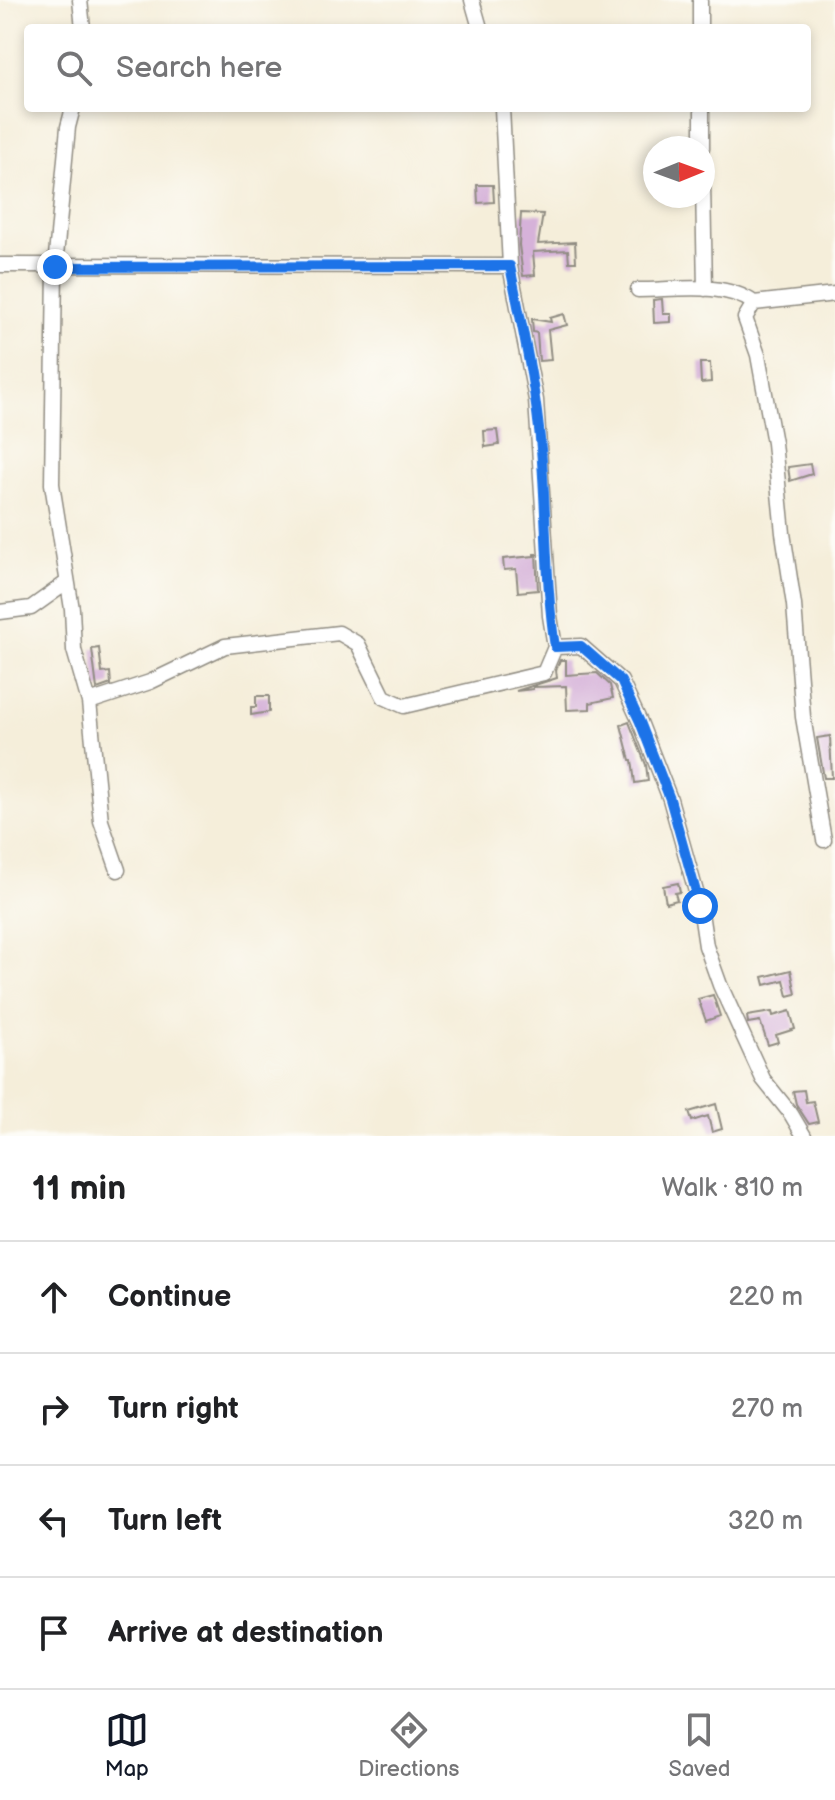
<!DOCTYPE html>
<html lang="en">
<head>
<meta charset="utf-8">
<style>
	:root { --surface:#fff; --page:#f2f2f2; --text:#202124; --muted:#757577; --line:#e0e0e0; --accent:#111827 }
	body { margin:0; font-family:"Balsamiq Sans",sans-serif; background:var(--page); color:var(--text) }
	.compass { position:absolute; left:643px; top:136px; width:72px; height:72px; border-radius:50%; background:var(--surface); box-shadow:0 4px 12px #0003; rotate:89deg }
	.stop { position:absolute; width:24px; height:24px; margin:-18px; border:6px solid #1a73e8; border-radius:50%; background:#fff }
	.stop.end { background:#1a73e8; border-color:#fff; box-shadow:0 2px 8px #0008 }
	.list { margin:0; padding:0; list-style:none }
	h2 { display:flex; justify-content:space-between; align-items:center; height:104px; margin:0; padding:0 32px; font-size:34px }
	h2 small { font-size:26px; font-weight:400; color:var(--muted) }
	.list li { display:grid; grid-template-columns:52px 1fr auto; gap:24px; align-items:center; box-sizing:border-box; height:112px; padding:0 32px; border-top:2px solid var(--line) }
	.list b { display:block; font-size:30px; white-space:nowrap }
	.list em { font-size:26px; font-style:normal; color:var(--muted) }
	.icon { flex:none; width:44px; height:44px; fill:none; stroke:currentColor; stroke-width:2; stroke-linecap:round; stroke-linejoin:round }
	.map { position:relative; flex:none; width:835px; height:1136px; overflow:hidden }
	.search { position:absolute; background:var(--surface); box-shadow:0 4px 12px #0003; left:24px; right:24px; top:24px; height:88px; display:flex; align-items:center; gap:20px; box-sizing:border-box; padding:0 28px; border-radius:8px; color:var(--muted); font-size:30px }
	.sheet { height:552px; background:var(--surface) }
	nav { display:flex; justify-content:space-around; align-items:center; box-sizing:border-box; height:112px; border-top:2px solid var(--line); background:var(--surface); font-size:22px; color:var(--muted) }
	nav a { display:grid; justify-items:center; gap:4px }
	nav .on { color:var(--accent) }
	.map>svg:first-child { display:block }
</style>
</head>
<body>
<div class="map">
<svg width="835" height="1136" viewBox="0 0 835 1136">
	<rect width="100%" height="100%" fill="#fdfcf7"/>
	<filter id="ink" filterUnits="userSpaceOnUse"><feTurbulence type="fractalNoise" baseFrequency=".0125" numOctaves="2"/><feDisplacementMap in="SourceGraphic" scale="16" xChannelSelector="R" yChannelSelector="G"/><feConvolveMatrix kernelMatrix="1 2 1 2 8 2 1 2 1" color-interpolation-filters="sRGB"/></filter>
	<filter id="wash" filterUnits="userSpaceOnUse"><feTurbulence type="fractalNoise" baseFrequency=".006" numOctaves="4" result="noise"/><feDisplacementMap in="SourceGraphic" scale="32" xChannelSelector="R" yChannelSelector="G"/><feGaussianBlur stdDeviation="1.8" result="paint"/><feColorMatrix in="noise" values="0 0 0 0 0 0 0 0 0 0 0 0 0 0 0 0 0 1.4 0 .05"/><feComposite in="paint" operator="in"/></filter>
	<g filter="url(#wash)">
		<rect width="100%" height="100%" fill="#f5eeda"/>
		<g id="blocks">
			<path fill="#d6b2d9" d="M477 185H493L494 202 478 203Z
				M521 213 543 214 538 244 575 242 576 262H569L568 250 533 252 535 275 523 276 519 245Z
				M662 299 663 314H671V322L654 323 653 300Z
				M564 314 567 325 548 330 551 360 539 361 537 333 533 332 532 319 551 322 550 318Z
				M700 363H710L711 382 701 383Z
				M497 430 499 445 485 447 484 431Z
				M810 464 812 474 790 481 788 467Z
				M534 554H536L538 590 518 592 516 569 504 570 503 559 534 556Z
				M99 648 102 673 110 672 111 684 97 689 92 649Z
				M560 660H566V675L597 673 610 685 613 698 590 703V709L567 710 566 686 533 687V689L516 691 557 678 556 670Z
				M256 696H269V712L251 715V707H256Z
				M629 722 646 765 648 781 635 783 632 760H630L621 725Z
				M830 736 832 778H824L817 738Z
				M678 883 680 892 675 893 677 900 666 903 663 886Z
				M791 970 796 994 788 996 784 980 765 985 763 977Z
				M713 995 720 1016 706 1021 698 999Z
				M790 1011 795 1029 776 1035 778 1042 768 1045 760 1021 748 1023 747 1016 772 1012 773 1016Z
				M804 1090 806 1102 813 1101 818 1122 809 1124 796 1104 793 1091Z
				M716 1104 722 1129 712 1132 708 1116 692 1121 689 1112Z"/>
		</g>
	</g>
	<g filter="url(#ink)">
		<use href="#blocks" fill-opacity="0" stroke="#908c82" stroke-width="2"/>
		<g fill="none" stroke-linecap="round" stroke-linejoin="round">
			<g stroke="#908c82" stroke-width="17">
				<path id="minor" d="M80 0 83 28
					M472 0 480 28
					M700 0V28
					M73 108 68 127 55 267 52 484 72 609 74 650 89 702
					M502 108 510 266 536 400 550 616 555 647
					M702 108V148
					M703 184 705 289
					M0 265 510 266
					M638 290C675 290 724 281 754 303L835 294
					M754 303 745 318 758 355 774 443 783 533 794 605 803 717 824 840
					M0 612 31 608 66 583
					M118 870 101 821 89 702 150 682 225 646 339 633 358 644 384 697 404 706 544 673 555 647 581 646 621 681 640 722 670 799 700 906 706 946 720 985 763 1079 791 1114 804 1136"/>
			</g>
			<use href="#minor" stroke="#fff" stroke-width="14"/>
		</g>
	</g>
	<g fill="none" stroke-linecap="round" stroke-linejoin="round" filter="url(#ink)">
		<path stroke="#1a73e8" stroke-width="10" d="M55 267 510 266C522 327 536 388 541 449 547 515 545 581 555 647L581 646 621 681 640 722 670 799 700 906"/>
	</g>
</svg>
<svg class="compass" viewBox="-18 -18 36 36"><path d="M0-13l5 13h-10z" fill="#e53935"/><path d="M0 13l5-13h-10z" fill="#757577"/></svg>
<div class="stop" style="left:700px;top:906px"></div>
<div class="stop end" style="left:55px;top:267px"></div>
<div class="search"><svg class="icon" aria-label="search" viewBox="0 0 24 24"><circle cx="10" cy="10" r="6"/><path d="M15 15l6 6"/></svg>Search here</div>
</div>
<section class="sheet">
<h2>11 min<small>Walk · 810 m</small></h2>
<ul class="list">
<li><svg class="icon" aria-label="ahead" viewBox="0 0 24 24"><path d="M12 20V5M6 11l6-6 6 6"/></svg><div><b>Continue</b></div><em>220 m</em></li>
<li><svg class="icon" aria-label="right" viewBox="0 0 24 24"><path d="M7 20v-9h11M14 6l5 5-5 5"/></svg><div><b>Turn right</b></div><em>270 m</em></li>
<li><svg class="icon" aria-label="left" viewBox="0 0 24 24"><path d="M17 20v-9H6M10 6l-5 5 5 5"/></svg><div><b>Turn left</b></div><em>320 m</em></li>
<li><svg class="icon" aria-label="arrive" viewBox="0 0 24 24"><path d="M6 21V4h12l-3 4 3 4H6"/></svg><div><b>Arrive at destination</b></div></li>
</ul>
</section>
<nav>
<a class="on"><svg class="icon" aria-label="map" viewBox="0 0 24 24"><path d="M3 6l6-2 6 2 6-2v14l-6 2-6-2-6 2zM9 4v14M15 6v14"/></svg>Map</a>
<a><svg class="icon" aria-label="directions" viewBox="0 0 24 24"><path d="M12 3l9 9-9 9-9-9zM9 14v-3h6M13 9l2 2-2 2"/></svg>Directions</a>
<a><svg class="icon" aria-label="saved" viewBox="0 0 24 24"><path d="M7 4h10v16l-5-4-5 4z"/></svg>Saved</a>
</nav>
</body>
</html>
